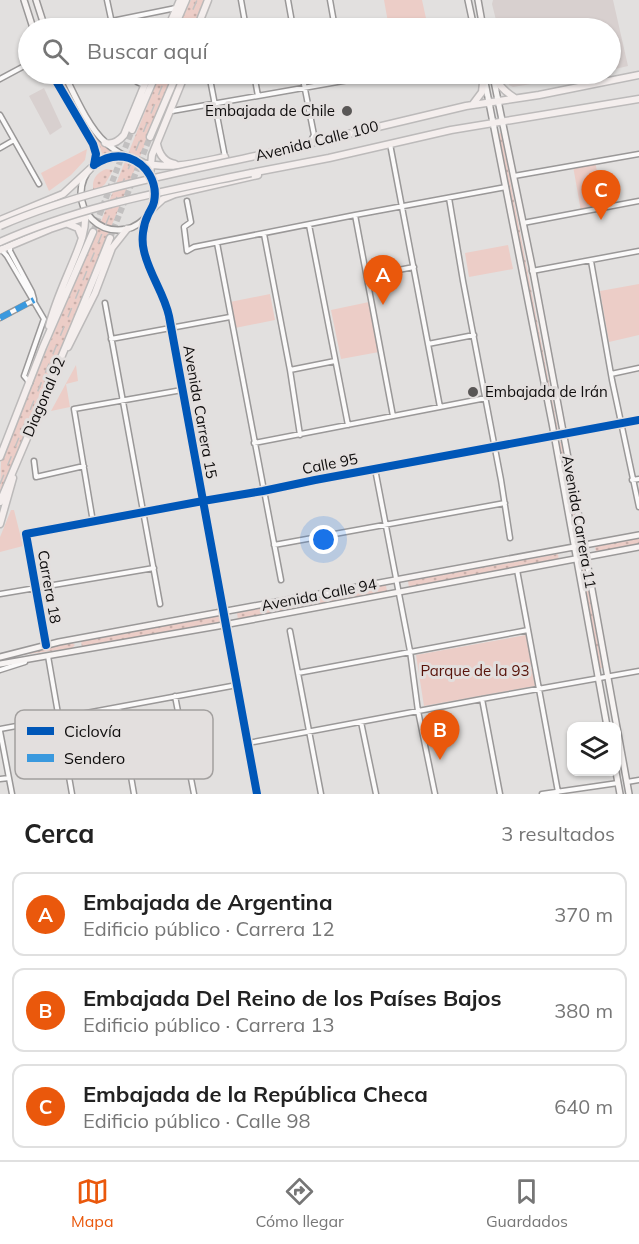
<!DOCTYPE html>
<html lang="es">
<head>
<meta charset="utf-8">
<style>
	:root { --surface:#fff; --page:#f2f2f2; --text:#222; --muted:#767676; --line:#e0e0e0; --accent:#ea580c }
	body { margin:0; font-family:Mulish,sans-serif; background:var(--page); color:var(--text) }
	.controls { position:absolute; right:18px; bottom:18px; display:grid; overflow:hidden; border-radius:12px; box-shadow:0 2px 4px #0004 }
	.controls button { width:54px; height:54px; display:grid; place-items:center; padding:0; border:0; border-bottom:2px solid var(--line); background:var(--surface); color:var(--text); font:30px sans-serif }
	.you { position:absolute; left:324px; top:540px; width:21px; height:21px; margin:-15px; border:4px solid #fff; border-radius:50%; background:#1a73e8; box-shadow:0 0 0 9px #1a73e833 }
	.badge { display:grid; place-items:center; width:39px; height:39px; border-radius:50%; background:var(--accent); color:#fff; font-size:20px; font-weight:700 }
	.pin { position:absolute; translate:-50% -50px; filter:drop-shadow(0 2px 3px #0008) }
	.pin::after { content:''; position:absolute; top:32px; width:21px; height:18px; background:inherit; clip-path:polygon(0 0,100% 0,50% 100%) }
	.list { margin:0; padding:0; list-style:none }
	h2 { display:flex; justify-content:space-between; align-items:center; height:78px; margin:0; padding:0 24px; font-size:26px }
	h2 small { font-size:20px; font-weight:400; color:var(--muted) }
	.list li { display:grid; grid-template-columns:39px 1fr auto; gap:18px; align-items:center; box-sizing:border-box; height:84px; margin:0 12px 12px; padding:0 12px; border:2px solid var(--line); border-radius:12px }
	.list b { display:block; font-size:22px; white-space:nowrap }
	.list p { margin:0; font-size:20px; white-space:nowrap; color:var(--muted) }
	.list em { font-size:20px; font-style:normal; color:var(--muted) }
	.icon { flex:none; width:33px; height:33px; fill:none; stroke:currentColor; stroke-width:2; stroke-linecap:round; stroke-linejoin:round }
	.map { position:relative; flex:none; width:639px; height:794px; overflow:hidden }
	.search { position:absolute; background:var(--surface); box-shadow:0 2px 4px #0004; left:18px; right:18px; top:18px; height:66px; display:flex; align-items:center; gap:15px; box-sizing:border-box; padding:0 21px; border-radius:33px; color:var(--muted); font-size:22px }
	.sheet { height:366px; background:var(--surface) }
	nav { display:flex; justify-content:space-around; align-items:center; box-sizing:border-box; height:84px; border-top:2px solid var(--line); background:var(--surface); font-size:16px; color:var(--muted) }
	nav a { display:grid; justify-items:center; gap:3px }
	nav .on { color:var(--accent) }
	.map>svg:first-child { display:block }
</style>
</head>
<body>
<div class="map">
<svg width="639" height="794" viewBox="0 0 639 794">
	<defs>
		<pattern id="grass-dots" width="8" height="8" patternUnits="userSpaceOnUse" patternTransform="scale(1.5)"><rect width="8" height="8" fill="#eccdc7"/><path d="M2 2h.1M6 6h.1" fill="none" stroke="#c9afaa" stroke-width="1.8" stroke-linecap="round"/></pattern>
	</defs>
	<rect width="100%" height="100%" fill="#e2e0df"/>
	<path fill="#d8d0cf" d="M493 0H613L628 66 611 70 610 28H503L497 24 492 4Z
		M506 74H592L513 87 509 85Z
		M44 88 62 127 50 135 29 96Z"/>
	<path fill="url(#grass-dots)" d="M191 0H204L193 28H178Z
		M55 74H61C73 101 87 133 111 152L102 154 100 147 79 115Z
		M160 74H174L44 390 0 494 1 462 34 380 102 219Z
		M501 133 558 430 555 431 498 134Z
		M106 169 113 170 105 184 94 194C91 182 94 174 106 169Z
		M561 442 578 535 574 536 557 443Z
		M639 538V545L596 553 595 546Z
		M558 554 559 561 409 588 408 581Z
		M584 564 602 668 598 669 580 565Z
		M386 585 387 592 238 620 237 613Z
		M221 615 223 622 82 647 81 641Z
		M71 642 75 645 72 648 14 656Z"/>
	<path fill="#eccdc7" d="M384 0H422L427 23 402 28H389Z
		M87 149 85 160 71 175 49 191 41 173Z
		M595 161 604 207 581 211 573 166Z
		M508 245 513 269 469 277 465 253Z
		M639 284V335L609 342 600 291Z
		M270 294 275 320 235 328 230 302Z
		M369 302 379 352 341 359 331 310Z
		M76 365 78 381 66 384 70 407 51 411Z
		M11 510H14L23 546 0 552V537Z
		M526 635 535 686 424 706 416 655Z"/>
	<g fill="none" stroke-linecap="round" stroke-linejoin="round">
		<path stroke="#c2c0c0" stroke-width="6" stroke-dasharray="6 3" stroke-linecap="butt" d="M93 232 132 130
			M110 238 150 137"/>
		<g stroke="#9a9898" stroke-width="7">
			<path id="street" d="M107 0 113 28
				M241 0 246 28
				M288 0 293 28
				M330 0 335 28
				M91 28 112 21 176 8
				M348 28 356 27
				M128 74 137 82 144 85
				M209 74 225 157
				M254 74 258 96
				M302 74 314 135 310 142
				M0 79 28 64
				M172 111 377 75
				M0 115 39 184
				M390 144 440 407
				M0 148 14 140
				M514 176 639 154
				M449 198 463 281 501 480 510 538
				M187 201 191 222 184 227 187 251 194 247 355 215 506 187
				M355 215 393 416
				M523 223 639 201
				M309 225 348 425
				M264 234 290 370 300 435
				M217 243 281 580
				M10 246V251L32 292 34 299
				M1 249 7 256 44 319 24 376 30 383
				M591 261 612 380 639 507
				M532 271 639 251
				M367 276 414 267
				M105 303 160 604
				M0 318 34 300
				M111 339 230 317
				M428 344 474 335
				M290 370 335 361
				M611 374 639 368
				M254 443 486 398
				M34 461 36 477 84 466
				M375 469 410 651 418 711 435 794
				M632 480 639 479
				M93 522 74 409 182 390
				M274 545 505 503
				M517 570 558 792
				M0 594 154 568
				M290 631 321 794
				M46 645 26 534 203 501 263 491 315 480 639 420
				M48 656 72 794
				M0 670 25 662
				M298 673 528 630
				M175 696 194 794
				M482 699 500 794
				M119 707 134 794
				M361 722 376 794
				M0 729 237 685
				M0 731 12 794
				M248 743 482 699 639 671
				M130 772 150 768
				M0 779 9 778
				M627 782 639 780
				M542 794 618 783"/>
		</g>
		<g stroke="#9a9898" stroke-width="8">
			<path id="secondary" d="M24 0 33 28
				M36 0 45 28
				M468 0 474 28
				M478 0 483 28
				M52 74 93 144 96 154 94 165
				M64 74C74 94 88 127 105 142 111 148 118 152 124 156
				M493 76 532 266 574 490 629 794
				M484 77 552 423 607 726
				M81 193a37 37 0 1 1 74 0a37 37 0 1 1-74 0Z
				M148 215C145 226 142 237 143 249 147 271 164 293 169 316L257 794
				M0 657 59 642 639 535
				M0 664 218 626 639 547
				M616 772 620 794"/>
		</g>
		<g stroke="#bcbaba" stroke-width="9">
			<path id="primary" d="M168 28 180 0
				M174 28 186 0
				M197 28 208 0
				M493 74C498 85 505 92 515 98
				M473 104 482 92 484 74
				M132 130 156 74
				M150 137 177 74
				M105 143C113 145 119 141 124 135L149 74
				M157 144C159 154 164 162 175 164
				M260 155 466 106 539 95 639 75
				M137 162C172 170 191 164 225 157
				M251 173 329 158 451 130 639 99
				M150 175 152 155 185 74
				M150 211 163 199 175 194 258 175
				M0 220 63 194 90 169
				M68 224 78 228 82 238
				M0 250 50 229 86 217
				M49 326C54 306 62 288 70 269 78 249 87 232 85 211
				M68 347 95 293 112 248 127 229
				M0 457 43 347 93 232
				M0 502C37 414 75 327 110 238
				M0 524 13 478"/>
		</g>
		<use href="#street" stroke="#fbfafa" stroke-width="4"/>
		<use href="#secondary" stroke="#f7f4f3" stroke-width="5"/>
		<use href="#primary" stroke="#f4eeed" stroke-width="6"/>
		<path stroke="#c3c1c1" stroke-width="1.5" stroke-dasharray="10 10" stroke-linecap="butt" d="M185 28 197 0
			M0 484 167 74"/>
		<g stroke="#bcbaba" stroke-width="9" stroke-linecap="butt">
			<path id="primary-bridge" d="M0 226C83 190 172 174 260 155
				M0 242C80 206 166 191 251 173"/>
		</g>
		<use href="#primary-bridge" stroke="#f4eeed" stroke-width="6"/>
		<path stroke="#3a99de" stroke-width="6" stroke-dasharray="12 6" stroke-linecap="butt" d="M0 318 34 300"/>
		<g stroke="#e3dfde" stroke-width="11">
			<path id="cycleway" d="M52 74 93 144 96 154 94 165
				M94 165C104 158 116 154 129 158 147 164 158 183 154 202 153 207 150 210 148 215 143 225 141 240 144 251 149 274 164 293 169 316L257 794
				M46 645 26 534 203 501 263 491 315 480 639 420"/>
		</g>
		<use href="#cycleway" stroke="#0057b8" stroke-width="8"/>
	</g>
	<g fill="#595756" stroke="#e3dfde" stroke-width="2">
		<circle cx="347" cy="111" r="6"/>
		<circle cx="473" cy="392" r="6"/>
	</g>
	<g text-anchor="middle" stroke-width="6" stroke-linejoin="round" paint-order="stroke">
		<g font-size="15" fill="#0f0d0d" stroke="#e3dfde" text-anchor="end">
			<text x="335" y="116">Embajada de Chile</text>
			<text x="485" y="397" text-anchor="start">Embajada de Irán</text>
		</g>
		<g font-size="15" fill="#0f0d0d" stroke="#e3dfde">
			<text transform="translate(317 141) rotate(-14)" y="5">Avenida Calle 100</text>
			<text transform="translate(44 397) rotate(-67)" y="5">Diagonal 92</text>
			<text transform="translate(200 412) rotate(80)" y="5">Avenida Carrera 15</text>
			<text transform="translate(330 464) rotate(-11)" y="5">Calle 95</text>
			<text transform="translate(579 522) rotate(80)" y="5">Avenida Carrera 11</text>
			<text transform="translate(49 587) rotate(80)" y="5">Carrera 18</text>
			<text transform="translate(319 595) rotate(-11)" y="5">Avenida Calle 94</text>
		</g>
		<g font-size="15" fill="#571209" stroke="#e3dfde">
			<text x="475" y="676">Parque de la 93</text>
		</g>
	</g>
	<rect x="15" y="710" width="198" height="69" rx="9" fill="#e3dfde" stroke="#a3a09f" stroke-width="1.5"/>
	<rect x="27" y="727" width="27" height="8" fill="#0057b8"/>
	<rect x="27" y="754" width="27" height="8" fill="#3a99de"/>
	<g font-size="16" fill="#0f0d0d">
		<text x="64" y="737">Ciclovía</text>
		<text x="64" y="764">Sendero</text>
	</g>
</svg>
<div class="controls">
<button><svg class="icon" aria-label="layers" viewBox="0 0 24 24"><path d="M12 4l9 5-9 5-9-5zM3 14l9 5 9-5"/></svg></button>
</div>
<div class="you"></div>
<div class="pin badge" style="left:383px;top:305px">A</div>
<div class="pin badge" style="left:440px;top:760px">B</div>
<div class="pin badge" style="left:601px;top:220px">C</div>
<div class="search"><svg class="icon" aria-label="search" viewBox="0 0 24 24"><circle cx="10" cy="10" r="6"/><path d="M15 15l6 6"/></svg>Buscar aquí</div>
</div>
<section class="sheet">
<h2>Cerca<small>3 resultados</small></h2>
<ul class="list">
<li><span class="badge">A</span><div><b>Embajada de Argentina</b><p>Edificio público · Carrera 12</p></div><em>370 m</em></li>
<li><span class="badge">B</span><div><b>Embajada Del Reino de los Países Bajos</b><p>Edificio público · Carrera 13</p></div><em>380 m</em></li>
<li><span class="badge">C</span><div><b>Embajada de la República Checa</b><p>Edificio público · Calle 98</p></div><em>640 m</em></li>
</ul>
</section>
<nav>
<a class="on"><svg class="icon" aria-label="map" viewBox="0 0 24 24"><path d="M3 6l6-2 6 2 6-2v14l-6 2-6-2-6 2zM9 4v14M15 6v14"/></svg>Mapa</a>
<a><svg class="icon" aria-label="directions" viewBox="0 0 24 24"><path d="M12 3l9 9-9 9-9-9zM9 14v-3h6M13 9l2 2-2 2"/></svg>Cómo llegar</a>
<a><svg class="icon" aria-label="saved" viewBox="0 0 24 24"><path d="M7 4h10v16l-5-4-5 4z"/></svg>Guardados</a>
</nav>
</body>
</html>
